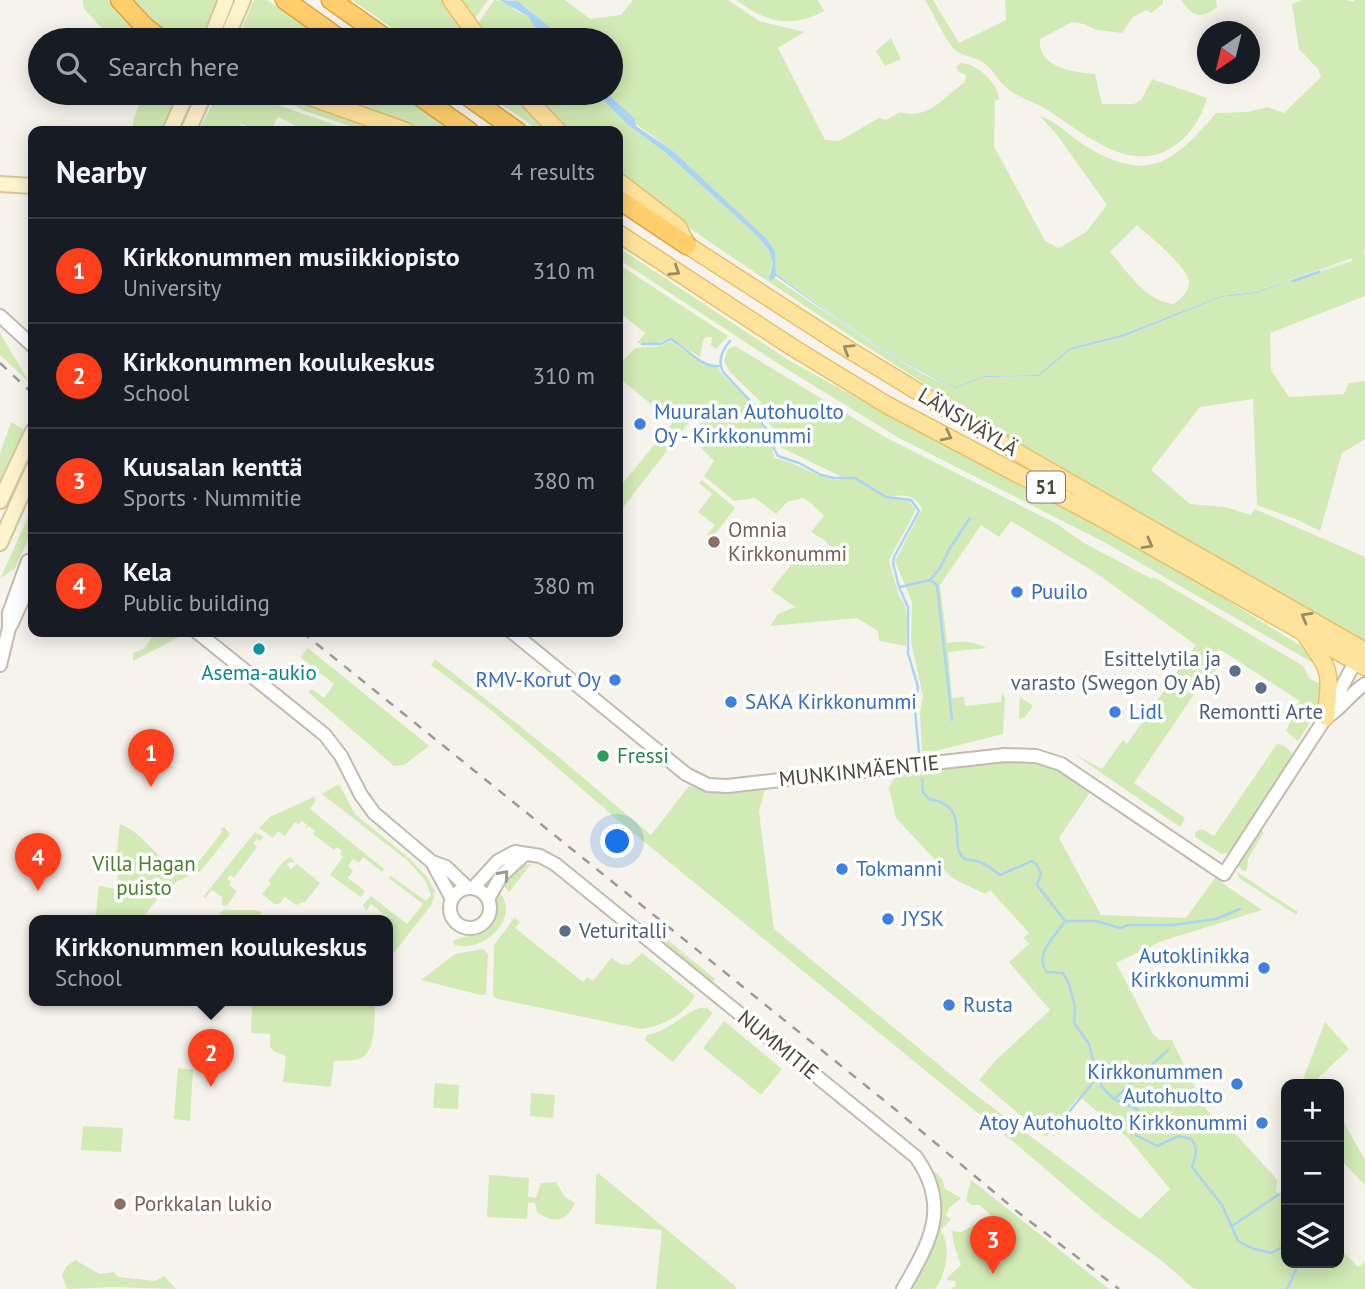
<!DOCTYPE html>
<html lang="en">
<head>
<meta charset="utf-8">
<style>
	:root { --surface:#171b24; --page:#242831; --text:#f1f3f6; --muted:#9ea1a6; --line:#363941; --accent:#fc3f1d }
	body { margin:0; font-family:"PT Sans",sans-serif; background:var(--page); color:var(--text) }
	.controls { position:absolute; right:21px; bottom:21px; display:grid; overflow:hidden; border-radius:14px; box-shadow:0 4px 18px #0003 }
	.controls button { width:63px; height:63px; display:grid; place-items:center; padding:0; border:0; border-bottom:2px solid var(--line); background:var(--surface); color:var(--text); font:35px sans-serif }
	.compass { position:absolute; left:1197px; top:21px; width:63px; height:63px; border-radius:50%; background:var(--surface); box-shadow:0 4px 18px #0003; rotate:215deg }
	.you { position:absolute; left:618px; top:842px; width:24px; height:24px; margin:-18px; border:5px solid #fff; border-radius:50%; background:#1a73e8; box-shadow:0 0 0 10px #1a73e833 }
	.badge { display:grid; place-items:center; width:46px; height:46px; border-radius:50%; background:var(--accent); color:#fff; font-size:23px; font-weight:700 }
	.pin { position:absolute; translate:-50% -58px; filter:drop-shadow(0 2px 4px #0008) }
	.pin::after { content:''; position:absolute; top:37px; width:24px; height:21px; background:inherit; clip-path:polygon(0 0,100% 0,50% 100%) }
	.popup { position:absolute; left:29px; top:915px; width:364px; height:91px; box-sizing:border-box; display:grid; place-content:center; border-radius:14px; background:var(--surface); filter:drop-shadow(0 2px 5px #0005); font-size:23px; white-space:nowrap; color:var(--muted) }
	.popup b { font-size:26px; color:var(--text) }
	.popup::after { content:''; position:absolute; left:50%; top:100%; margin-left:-14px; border:14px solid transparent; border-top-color:var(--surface) }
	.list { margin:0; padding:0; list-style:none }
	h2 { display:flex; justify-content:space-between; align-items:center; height:91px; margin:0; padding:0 28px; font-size:30px }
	h2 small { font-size:23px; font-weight:400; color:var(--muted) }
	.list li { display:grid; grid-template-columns:46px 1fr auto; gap:21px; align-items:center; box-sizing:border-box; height:105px; padding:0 28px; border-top:2px solid var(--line) }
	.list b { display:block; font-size:26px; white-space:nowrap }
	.list p { margin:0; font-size:23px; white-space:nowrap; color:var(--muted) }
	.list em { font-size:23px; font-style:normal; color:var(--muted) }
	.icon { flex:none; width:38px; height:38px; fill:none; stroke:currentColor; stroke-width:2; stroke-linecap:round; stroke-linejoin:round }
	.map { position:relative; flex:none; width:1365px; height:1289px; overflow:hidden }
	.search { position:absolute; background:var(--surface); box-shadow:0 4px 18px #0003; left:28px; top:28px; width:595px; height:77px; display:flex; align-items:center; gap:18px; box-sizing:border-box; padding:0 24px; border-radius:38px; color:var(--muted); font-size:26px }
	.panel { position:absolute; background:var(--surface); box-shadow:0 4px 18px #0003; left:28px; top:126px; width:595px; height:511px; border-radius:14px }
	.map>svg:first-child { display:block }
</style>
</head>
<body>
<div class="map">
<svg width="1365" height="1289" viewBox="0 0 1365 1289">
	<rect width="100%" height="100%" fill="#f6f3ec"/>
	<path fill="#d2eab5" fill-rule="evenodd" d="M83 0H108L122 18 147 40 112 39 84 9Z
		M130 0H220L203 40H177Z
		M254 0H267L323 40H237Z
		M352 0H445L474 40H410Z
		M459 0H488L473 21Z
		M494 0 509 4 514 10 528 16 543 34 554 40H486L476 27Z
		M510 0H565L590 19 621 15 633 0H728L759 21 804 32 778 48 825 140 839 141 879 118 886 120 900 112C928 121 943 97 964 83L966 75 959 72 956 67 961 63C976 63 999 83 999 100H995L994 146 1045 241 1059 248 1086 232 1107 205 1057 135 1040 116C1055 121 1068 134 1081 143 1146 185 1172 165 1216 113L1248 112 1267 107 1284 113 1321 77 1318 69 1299 49 1292 4 1302 0H1346L1353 2 1355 0H1365V252L1363 253 1365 254V296L1270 333 1271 370 1289 397 1344 394 1349 383 1365 381V439L1342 453 1320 531 1298 520 1257 505 1253 399 1200 407 1151 470 1190 504 1225 507 1251 515 1255 509 1365 557V645C1177 537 989 429 808 308 744 265 679 223 618 175V131H567L530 93H596L628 125 666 153 754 233 769 250 773 263 769 274 871 343 921 373 954 388 985 377 1039 376 1070 350 1125 336 1221 297 1257 293 1352 261V258L1256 292 1221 296 1124 334 1070 348 1038 375 985 376 955 387C890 358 834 315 776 274L775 251 766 238 673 151 636 124 635 119 607 93H611V40C593 40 560 35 546 25 533 16 527 2 510 0ZM1137 225C1149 236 1188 267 1189 282 1189 292 1181 299 1174 304 1146 302 1128 272 1110 252Z
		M736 0H818L824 11C791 29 765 22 736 0Z
		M925 0H933L959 43 1006 20 1005 0H1163V4L1151 13 1146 10 1133 17 1122 33 1097 30 1084 24 1072 22 1040 39C1037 68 1074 72 1095 74L1102 104H1134L1142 99 1152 79 1207 98C1202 115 1195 127 1183 139 1137 181 1089 137 1049 111 1036 102 1019 99 1007 88 999 81 993 70 985 64 976 56 960 57 952 47 942 33 934 15 925 0Z
		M1181 0H1216L1217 7C1200 20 1193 17 1181 0Z
		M891 38 901 59 885 66 876 51Z
		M144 93H178L161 131H132L134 117Z
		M219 93H242L353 131H307L278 117 270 131H258L242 124 238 131H198Z
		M321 93H398L452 131H425Z
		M485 93H516L550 131H540Z
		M294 102 322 108 390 131H364L302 110 296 106Z
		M618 247 790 361 890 416 1148 551 1306 649 1315 664 1104 542 899 438 785 368 618 259Z
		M618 264 728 336 716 349 711 345 712 337H707L703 340 700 357 670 338 655 344 637 343 645 333 618 311Z
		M0 333 29 382 0 355Z
		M670 341 702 363 719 368 720 372 752 403 756 410 754 416 770 436 774 458C798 462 815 478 839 480L842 477 780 447 774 429 761 414V402L730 372 724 361 728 349 735 346 885 437 1057 524 1084 543 1152 579 1154 577 1303 666 1310 679 1323 685C1319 710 1312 720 1298 741L1286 731 1300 701 1219 649 1211 660 1219 666 1212 676 1205 672 1200 679 1203 681 1134 783 1185 818 1180 827 1074 754 1102 769 1123 740 1127 744 1196 645 1093 571 1011 521 999 537 981 525 940 585 947 643C960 641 975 641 986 648L948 652 952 698 964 697 965 706 1001 702 1002 693 1005 698 1003 734 935 751H922L920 713 923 697 911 641 912 602 895 561 922 509C914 494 904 494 889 497L909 501 915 509C914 518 894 548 889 561L899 595 905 605 907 621 906 646 879 641 878 631 857 618 770 626 778 614 795 607 771 590 792 564 822 565 832 551 826 541 811 532 824 516 811 503 803 498 787 502 776 514 755 498 734 501 704 476 714 461 702 449C701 441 707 437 707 428L693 417 618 514V489L673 422 618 377V366L635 348 661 346Z
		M11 422 32 434 10 472 0 480V454Z
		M702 480 735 508 712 538 707 535 715 525 698 512 712 494 699 483Z
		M33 506V529L15 568 0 579Z
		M155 632H178L181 634V636L133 661V653L144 649Z
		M308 648 429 746 404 765 394 766 308 692 312 689 324 698 334 684 300 657Z
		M435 659 555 754 651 835 689 786 712 793 765 789 759 812 774 929 972 1092 1140 1219 1170 1189 1128 1138 1079 1096 1046 1137 979 1080 996 1060 1050 1010 1009 962 1029 944 1024 938 1029 933 990 890 985 894 952 878 896 818 889 788 898 771C935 767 1005 753 1039 763 1058 768 1074 782 1090 792L1059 838 1101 915 1186 918 1215 878 1262 910 1162 941 1116 963 1153 1034 1160 1040H1172L1202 1103 1222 1130 1229 1127 1275 1177 1277 1181 1276 1192 1286 1194V1263H1339V1247L1358 1267 1365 1262V1289H1194L1162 1261 1101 1217 1028 1154 620 822 491 710 431 665Z
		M1020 697 1033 706 1025 717 1019 719Z
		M1277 744C1283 744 1289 749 1292 754L1291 761 1238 843 1230 852 1222 854 1195 837V832L1202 829 1214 836Z
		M339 784 355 814 410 859 427 877 435 891 432 904 388 960V926L390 923 387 921 389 918 371 904 366 911 363 905 371 896 407 924 423 904 389 878 391 876 426 901 431 895 425 880 408 861 322 794Z
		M314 797 316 800 310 809 384 869 382 872 363 857 359 863 353 859 348 866 353 871 348 878 365 891 361 897 330 875 343 857 340 854 342 851 337 847 334 850 313 834 315 831 309 826 305 829 307 825 302 821 299 824 295 822 285 836 278 831 273 838 259 828 270 817Z
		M120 824C148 835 160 867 190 876L177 881 167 894 163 892 140 921H95L99 886 116 889 118 874 116 873 117 866 115 865Z
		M224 827 230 834 200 872 184 869 172 862 186 866 200 860 223 831 220 829Z
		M1261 831 1264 832 1248 859 1247 870 1243 871 1239 867V863Z
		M255 832 263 837 260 841 257 839 253 843 257 847 234 878 230 875 227 879 231 882 229 885 237 891 227 906 222 905V897L212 890 205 898 203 897Z
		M290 857 295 862 287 863 290 870 297 864 320 883 305 902 296 905 285 897 279 904H274L262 894 271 883 268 881 283 862Z
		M531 864 509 892 501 883 519 866Z
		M1237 872 1298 912 1296 915 1239 878Z
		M497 890C524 915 484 954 455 945L453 941C468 934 492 935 495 913 496 905 495 898 497 890Z
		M223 910H255L262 912 258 920 254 917 251 920 248 918 246 921H214Z
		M514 918 520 922 515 928 583 982 587 977 593 981 611 958 621 964 629 965 642 953 694 995V998C682 1016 662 1026 641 1029L498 999 493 996 494 945Z
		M643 923H647L715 979 712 982 640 924Z
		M483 949 488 954 486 994 481 995 421 980 455 954Z
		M252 1001H375C374 1016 377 1051 361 1058 353 1062 342 1060 334 1061L331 1087 283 1082 286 1056 275 1052 270 1047V1034L251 1033Z
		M700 1008H707L713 1013 673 1062 645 1040 647 1035C672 1030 680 1015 700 1008Z
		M724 1021 782 1069 761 1095 703 1048Z
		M1325 1022 1349 1049 1318 1078 1321 1084H1306L1304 1077Z
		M178 1068 193 1070 190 1121 174 1119Z
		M435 1083 459 1085 458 1109 433 1108Z
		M531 1093 555 1095 553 1118 530 1116Z
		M1339 1114 1365 1160V1185L1339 1158Z
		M83 1126 123 1128 121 1152 81 1150Z
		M933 1170 942 1179 945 1189 961 1198 949 1208 946 1216 951 1219 941 1230C951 1247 947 1273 935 1289H911C934 1249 954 1217 933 1170Z
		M598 1173 734 1285 736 1289H656L662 1230 595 1224 596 1176Z
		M489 1175 529 1178 528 1197 536 1198 541 1183 556 1182 565 1197 575 1203C567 1222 553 1224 537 1212L535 1203H528L527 1219 487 1217Z
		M971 1180 1109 1289H951L956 1285 955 1281 947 1280V1278L961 1265 954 1245 952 1231 961 1232 978 1223 981 1225 989 1222 991 1233 988 1246 991 1249 997 1246C1003 1223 994 1219 980 1205H971L966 1200Z
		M75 1260 100 1274 114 1272 118 1277 155 1281 164 1276 176 1289 112 1287 67 1289 62 1275 66 1267Z"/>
	<path fill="#a9d4f2" d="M499 0 518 1 553 30 589 40H554L537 30 528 16Z
		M596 93H607L635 119 636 126 673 151 766 238 775 251 776 274C833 316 890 358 955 387L985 376 1038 375 1070 348 1124 334 1221 296 1256 292 1353 259 1257 293 1221 297 1125 336 1070 350 1039 376 985 377 955 388C890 359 834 317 776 276L772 280 769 279 773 263 769 250 754 233 666 153 628 125Z"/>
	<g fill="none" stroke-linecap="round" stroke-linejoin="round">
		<path stroke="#a9d4f2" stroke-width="2.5" d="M1293 281 1319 272
			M730 341C722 350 717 360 723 372L757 408 759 420 772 436 774 449 778 456 799 463 821 475 834 478H855L886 497 911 500 919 511 894 557 893 563 899 587 908 607V653L918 687 915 711 919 752
			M642 344H661L670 339C686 347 701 368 719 366
			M930 580 937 585 952 720
			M900 587 930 580 940 568 950 548 970 518
			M922 779 923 792 929 799C974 806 946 847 965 859 967 860 974 860 976 861 986 863 992 869 1000 875L1032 861 1037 865 1041 874 1037 885 1065 921C1056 936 1033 954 1047 972L1063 973 1069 984 1075 1007 1074 1023 1089 1044 1093 1060 1101 1076V1086L1114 1099 1137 1109 1141 1115 1136 1135 1157 1146 1179 1136 1191 1139C1200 1149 1195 1156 1192 1167L1222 1205 1238 1241 1251 1248 1271 1253 1286 1245
			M1066 921H1096L1120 928 1129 925H1173L1216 919 1240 909
			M1114 1099 1168 1050
			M1068 1113 1099 1075
			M1232 1226 1278 1195
			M1287 1289 1299 1263"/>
		<g stroke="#c2bbae" stroke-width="16">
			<path id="tertiary" d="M0 316 33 346
				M11 625 33 577
				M197 632 325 735 341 756 361 795 374 813 432 862 446 867 468 888
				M512 632 686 774 708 785 727 786 1005 755 1036 756 1061 764 1224 874 1326 717 1355 662 1362 657
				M0 665 9 628V613L28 561
				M1330 715C1343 706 1351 693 1365 684
				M432 862 452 899
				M450 908a20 20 0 1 1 40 0a20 20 0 1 1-40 0Z
				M473 888 498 861 515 852 540 856 555 864 916 1157C951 1207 930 1242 903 1289
				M488 899 501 876 524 855"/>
		</g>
		<g stroke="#d6c79b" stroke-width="18">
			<path id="secondary" d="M210 40 226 0
				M226 40 243 0
				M170 131 187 93
				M188 131 205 93
				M0 184 33 186
				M0 501 33 431
				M0 543 33 469"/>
		</g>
		<g stroke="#e6c16a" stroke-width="19">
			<path id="primary" d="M451 0 480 40
				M299 93 406 131
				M522 93 558 131
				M618 181 678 227 687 245 851 351 1032 461 1365 651
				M618 233 792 347 887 405 1103 519 1365 667
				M1306 636C1333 674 1330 671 1326 717"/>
		</g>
		<g stroke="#e0a43c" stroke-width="21">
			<path id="motorway" d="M120 0 144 26 162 40
				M285 0 341 40
				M331 0 388 40
				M415 93 469 131
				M463 93 517 131
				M618 199 687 245"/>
		</g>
		<use href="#tertiary" stroke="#fff" stroke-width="12"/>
		<use href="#secondary" stroke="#fff3cd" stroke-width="14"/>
		<use href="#primary" stroke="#ffe39c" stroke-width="16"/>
		<use href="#motorway" stroke="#ffcf6e" stroke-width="18"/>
		<path stroke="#9a9a9a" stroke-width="2.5" stroke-dasharray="9 9" stroke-linecap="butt" d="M0 363 33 394
			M302 632 896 1110 1019 1213 1119 1289"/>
	</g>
	<defs><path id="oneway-chevron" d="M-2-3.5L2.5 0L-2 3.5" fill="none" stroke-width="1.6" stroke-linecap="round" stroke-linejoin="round" transform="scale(1.75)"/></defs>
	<g stroke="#9c8c66">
		<use href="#oneway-chevron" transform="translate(675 271) rotate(33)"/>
		<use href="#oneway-chevron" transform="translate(848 349) rotate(-148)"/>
		<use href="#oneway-chevron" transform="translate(947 436) rotate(27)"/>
		<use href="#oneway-chevron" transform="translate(1148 544) rotate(29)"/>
		<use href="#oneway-chevron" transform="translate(1306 617) rotate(-150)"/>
	</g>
	<use stroke="#9c9892" href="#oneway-chevron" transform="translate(504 875) rotate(-48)"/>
	<g fill="#3f7fe0" stroke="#fff" stroke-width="2.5">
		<circle cx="640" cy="424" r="7"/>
		<circle cx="1017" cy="592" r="7"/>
		<circle cx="615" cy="680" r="7"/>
		<circle cx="731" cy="702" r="7"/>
		<circle cx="1115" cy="712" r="7"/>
		<circle cx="842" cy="869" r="7"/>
		<circle cx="888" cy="919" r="7"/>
		<circle cx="1264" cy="968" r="7"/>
		<circle cx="949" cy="1005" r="7"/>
		<circle cx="1237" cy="1084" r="7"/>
		<circle cx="1262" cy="1123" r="7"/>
	</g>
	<g fill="#8d6e63" stroke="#fff" stroke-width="2.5">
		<circle cx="714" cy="542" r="7"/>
		<circle cx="120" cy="1204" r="7"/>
	</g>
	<circle fill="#0f9aa8" stroke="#fff" stroke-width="2.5" cx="259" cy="649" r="7"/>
	<g fill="#5c6f8a" stroke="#fff" stroke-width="2.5">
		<circle cx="1235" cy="671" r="7"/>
		<circle cx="1261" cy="688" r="7"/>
		<circle cx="565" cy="931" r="7"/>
	</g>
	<circle fill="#2e9e5b" stroke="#fff" stroke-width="2.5" cx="603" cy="756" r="7"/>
	<g text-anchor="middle" stroke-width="7" stroke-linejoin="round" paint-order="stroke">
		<rect fill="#fff" stroke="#817c74" stroke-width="2" x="1027" y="471.5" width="38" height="31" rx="5"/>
		<g font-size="19" font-weight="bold" fill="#4b4439">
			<text x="1046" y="494">51</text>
		</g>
		<g font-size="21" fill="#366cbe" stroke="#fff" text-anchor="start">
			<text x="654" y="419">Muuralan Autohuolto<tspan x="654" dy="24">Oy - Kirkkonummi</tspan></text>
			<text x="1031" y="599">Puuilo</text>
			<text x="601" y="687" text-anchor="end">RMV-Korut Oy</text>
			<text x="745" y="709">SAKA Kirkkonummi</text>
			<text x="1129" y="719">Lidl</text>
			<text x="856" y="876">Tokmanni</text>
			<text x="902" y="926">JYSK</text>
			<text x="1250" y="963" text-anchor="end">Autoklinikka<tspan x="1250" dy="24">Kirkkonummi</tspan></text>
			<text x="963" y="1012">Rusta</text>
			<text x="1223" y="1079" text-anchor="end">Kirkkonummen<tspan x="1223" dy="24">Autohuolto</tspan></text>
			<text x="1248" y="1130" text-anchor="end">Atoy Autohuolto Kirkkonummi</text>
		</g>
		<g font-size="21" fill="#4b4439" stroke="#fff">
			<text transform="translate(968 422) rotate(31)" y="7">LÄNSIVÄYLÄ</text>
			<text transform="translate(859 771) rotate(-6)" y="7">MUNKINMÄENTIE</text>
			<text transform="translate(778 1045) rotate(39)" y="7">NUMMITIE</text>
		</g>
		<g font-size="21" fill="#785e54" stroke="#fff" text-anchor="start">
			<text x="728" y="537">Omnia<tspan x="728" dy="24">Kirkkonummi</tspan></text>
			<text x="134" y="1211">Porkkalan lukio</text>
		</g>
		<g font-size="21" fill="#4e5e75" stroke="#fff" text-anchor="end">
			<text x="1221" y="666">Esittelytila ja<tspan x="1221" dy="24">varasto (Swegon Oy Ab)</tspan></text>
			<text x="1261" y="719" text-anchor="middle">Remontti Arte</text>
			<text x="579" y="938" text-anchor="start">Veturitalli</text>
		</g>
		<g font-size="21" fill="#0d838f" stroke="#fff">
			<text x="259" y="680">Asema-aukio</text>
		</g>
		<g font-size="21" fill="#27864d" stroke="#fff" text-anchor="start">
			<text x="617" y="763">Fressi</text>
		</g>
		<g font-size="21" fill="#4a7f2a" stroke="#fff">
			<text x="144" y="871">Villa Hagan<tspan x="144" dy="24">puisto</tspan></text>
		</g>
	</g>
</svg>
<div class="controls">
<button>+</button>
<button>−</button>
<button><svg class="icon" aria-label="layers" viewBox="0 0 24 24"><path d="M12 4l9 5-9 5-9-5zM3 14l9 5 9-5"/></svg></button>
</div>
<svg class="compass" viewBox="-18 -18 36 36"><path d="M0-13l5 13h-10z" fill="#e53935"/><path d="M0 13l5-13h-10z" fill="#9ea1a6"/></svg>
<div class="you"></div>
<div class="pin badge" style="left:151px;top:787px">1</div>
<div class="pin badge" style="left:211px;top:1087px">2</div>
<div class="popup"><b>Kirkkonummen koulukeskus</b>School</div>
<div class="pin badge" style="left:993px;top:1274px">3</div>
<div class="pin badge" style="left:38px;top:891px">4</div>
<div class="search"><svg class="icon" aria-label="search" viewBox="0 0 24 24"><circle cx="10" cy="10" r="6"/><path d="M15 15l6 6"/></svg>Search here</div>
<section class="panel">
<h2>Nearby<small>4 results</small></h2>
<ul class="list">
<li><span class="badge">1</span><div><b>Kirkkonummen musiikkiopisto</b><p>University</p></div><em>310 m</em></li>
<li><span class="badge">2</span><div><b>Kirkkonummen koulukeskus</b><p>School</p></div><em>310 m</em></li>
<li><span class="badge">3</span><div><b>Kuusalan kenttä</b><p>Sports · Nummitie</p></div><em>380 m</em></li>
<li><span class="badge">4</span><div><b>Kela</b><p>Public building</p></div><em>380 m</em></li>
</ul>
</section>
</div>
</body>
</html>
